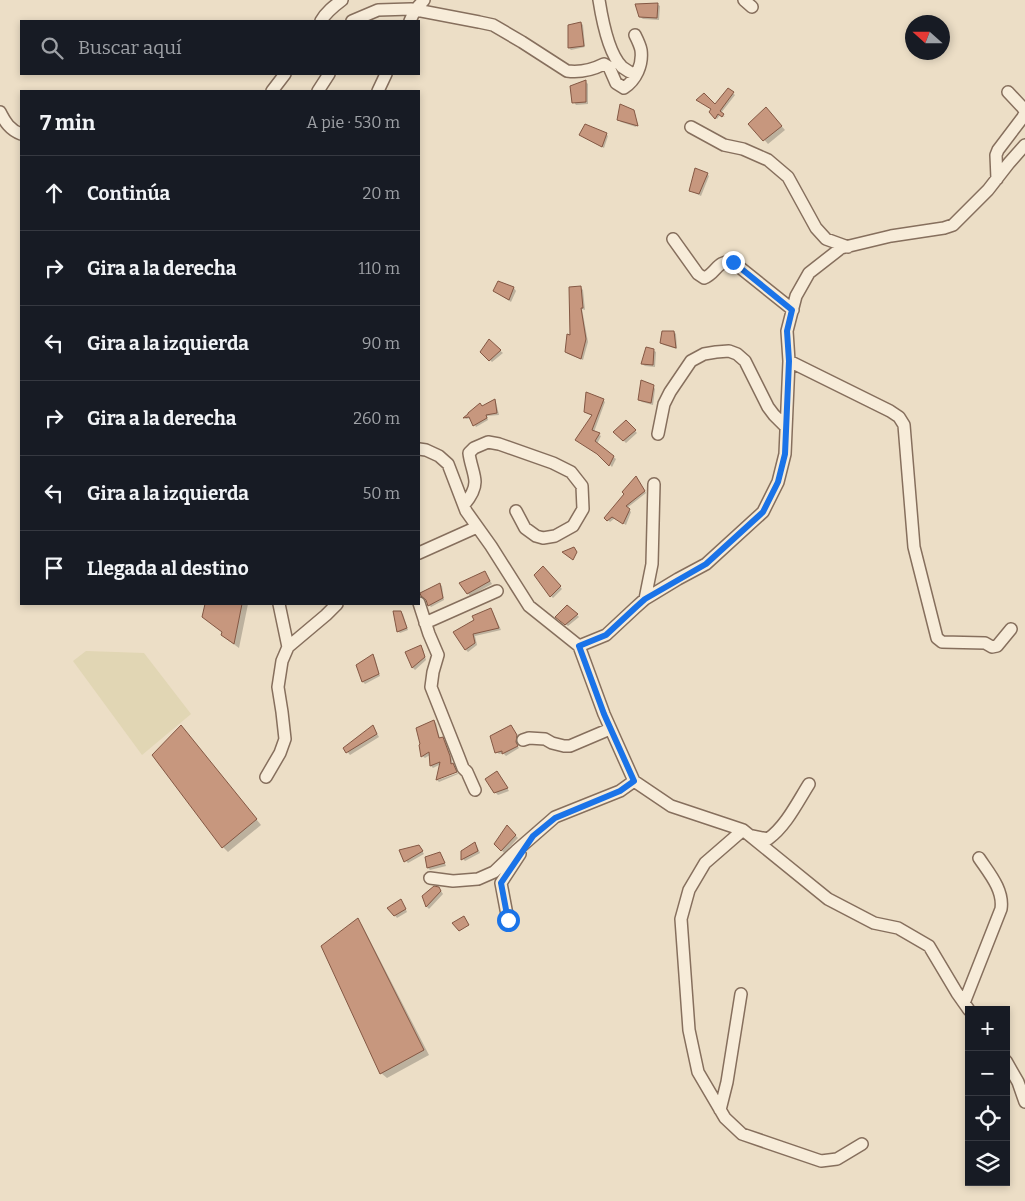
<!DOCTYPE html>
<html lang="es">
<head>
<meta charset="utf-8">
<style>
	:root { --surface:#171b24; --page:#242831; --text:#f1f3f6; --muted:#9ea1a6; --line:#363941 }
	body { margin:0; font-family:Bitter,serif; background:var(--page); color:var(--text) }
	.controls { position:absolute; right:15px; bottom:15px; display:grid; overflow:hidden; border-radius:0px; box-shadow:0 2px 8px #0003 }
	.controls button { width:45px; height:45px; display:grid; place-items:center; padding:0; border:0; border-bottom:1px solid var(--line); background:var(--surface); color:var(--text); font:25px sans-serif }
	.compass { position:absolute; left:905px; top:15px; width:45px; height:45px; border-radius:50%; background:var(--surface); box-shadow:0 2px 8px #0003; rotate:291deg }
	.stop { position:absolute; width:15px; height:15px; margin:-11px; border:4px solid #1a73e8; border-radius:50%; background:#fff }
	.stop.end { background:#1a73e8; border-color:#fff; box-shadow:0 1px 5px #0008 }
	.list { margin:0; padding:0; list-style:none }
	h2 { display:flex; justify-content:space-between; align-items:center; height:65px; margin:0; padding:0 20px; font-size:21px }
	h2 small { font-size:16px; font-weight:400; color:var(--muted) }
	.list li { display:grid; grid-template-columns:32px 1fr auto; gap:15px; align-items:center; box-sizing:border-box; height:75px; padding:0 20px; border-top:1px solid var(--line) }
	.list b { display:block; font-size:19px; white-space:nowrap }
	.list em { font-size:16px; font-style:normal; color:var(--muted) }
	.icon { flex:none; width:28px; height:28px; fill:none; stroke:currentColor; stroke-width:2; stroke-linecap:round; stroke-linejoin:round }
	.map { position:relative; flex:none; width:1025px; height:1201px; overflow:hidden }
	.search { position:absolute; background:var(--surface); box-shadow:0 2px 8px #0003; left:20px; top:20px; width:400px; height:55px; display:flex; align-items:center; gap:12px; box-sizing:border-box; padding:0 18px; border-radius:0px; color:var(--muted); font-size:19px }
	.panel { position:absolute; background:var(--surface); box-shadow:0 2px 8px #0003; left:20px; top:90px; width:400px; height:515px; border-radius:0px }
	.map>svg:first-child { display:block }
</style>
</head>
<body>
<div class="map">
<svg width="1025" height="1201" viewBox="0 0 1025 1201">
	<rect width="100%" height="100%" fill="#ecdec6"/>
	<path fill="#e1d6b4" d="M86 651 144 653 191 714 142 755 73 661Z"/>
	<path fill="#0003" d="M657 4 660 6 659 20 643 19 640 17Z
		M581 23 583 25 585 47 571 50 569 48Z
		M586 82 588 84V104L576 105 574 102Z
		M728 89 735 95 721 113 725 117 720 115 717 119 710 112Z
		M633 111 636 127 621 122 619 120Z
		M769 112 785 130 768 144 750 124Z
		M606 134 608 136 604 148 583 137Z
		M707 174 709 176 701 196 693 192 691 190Z
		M499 283 514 288 516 291 511 302 494 291Z
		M581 288 583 290 585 310 582 309 588 342 583 360 568 354 566 352 572 337Z
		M674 332 676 334 677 349 664 345 661 343Z
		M489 341 503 353 492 362 482 352Z
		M653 350 656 352 655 367 645 366 642 364Z
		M653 386 655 389 653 405 642 402 639 400Z
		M495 400 496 402 499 415 487 416 488 420 476 427 471 418 466 419 465 418Z
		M603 400 605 402 594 432 601 436 597 444 616 459 612 467 601 455 579 442 593 416 588 414 585 412Z
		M626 421 637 433 626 443 615 432Z
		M638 480 646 493 627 508 631 512 626 525 615 518 610 522 606 518Z
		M543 568 562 589 553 598 551 596Z
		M485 572 492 584 470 596 461 584Z
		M440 584 442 586 444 600 431 607 429 605Z
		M206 604H248L239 648 228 640 223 635V633L204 616Z
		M490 610 493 612 501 630 475 636 477 645 468 652 466 650 476 621Z
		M401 612 403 614 408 630 400 633 398 631Z
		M577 615 579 617 568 626 559 619Z
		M420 647 423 649 426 660 415 670 413 668 407 652Z
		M373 655 375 658 380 676 365 684 363 682 357 665Z
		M434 721 436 723 440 739 442 738 445 740 452 759V764L457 771 438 778V780L458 773V774L439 782 437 780 441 764 433 768 431 766 430 755 425 758 422 756Z
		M373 726 379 737 350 755 345 749Z
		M511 727 519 738 517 745 519 748 506 756 503 753 499 754 497 752Z
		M186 732 261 825 228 852 223 847Z
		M497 772 509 791 498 795 495 792Z
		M507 827 518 838 504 853 496 844Z
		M475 844 477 846 480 853 465 861 463 859Z
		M419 846 424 854 408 863 406 861Z
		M439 854 442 856 446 866 430 870 428 868 427 858Z
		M439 888 443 894 429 909 427 907 424 896Z
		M403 903 407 912 397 918 389 908Z
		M357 920 362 925 429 1055 387 1078 381 1073Z"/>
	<path fill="#c7977e" stroke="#845844" d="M658 3 657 18 639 17 635 4Z
		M581 22 584 46 568 48V25Z
		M586 80V102L572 103 570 86Z
		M728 88 734 92 720 111 724 114 722 117 718 114 715 119 709 112 711 109 696 100 704 93 715 104Z
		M620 104 634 110 638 126 617 120Z
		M766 107 782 126 763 141 748 124Z
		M585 124 607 133 602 147 579 135Z
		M695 168 708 173 699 194 689 191Z
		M498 281 514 287 509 300 493 291Z
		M581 286 583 308H581L586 339 581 359 565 352 567 334 570 335 569 287Z
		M662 331H674L676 348 660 343Z
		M489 339 501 350 489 361 480 352Z
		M646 347 654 349 653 365 641 364Z
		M641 380 654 385 651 403 638 400Z
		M586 392 604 399 592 430 600 433 595 441 614 456 609 466 597 454 575 440 592 415 584 412Z
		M495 399 497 413 486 415 487 418 473 426 469 417 463 418 468 414V413L480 403 482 406Z
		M626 420 636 430 623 441 613 432Z
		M636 476 645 491 626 506 630 509 623 524 612 517 607 521 604 518 624 494 622 492Z
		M574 547 577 552 573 560 562 552Z
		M543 566 561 586 550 597 534 575Z
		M485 571 490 581 467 594 459 583Z
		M440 583 443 598 428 606 426 600 421 596 420 593Z
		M205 604H242L234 644 221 635 222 632 202 617Z
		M567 605 578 614 565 625 555 617Z
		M491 608 499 628 473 634 475 643 465 650 453 632 474 620 472 616Z
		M393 611H401L407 628 397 632Z
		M421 645 425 657 412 668 405 652Z
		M373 654 379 674 362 682 356 665Z
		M434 720 439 738 443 737 450 756 451 764 453 763 457 772 436 780 440 762 430 766 429 752 421 757 419 745 420 744 416 728Z
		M181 725 257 819 222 848 152 755Z
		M373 725 377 734 346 753 343 748Z
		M511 725 517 735 516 742 518 746 502 754V751L495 753 490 736Z
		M497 771 508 788 494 793 485 779Z
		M507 825 516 835 501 851 494 844Z
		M475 842 478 851 461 860V851Z
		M419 845 423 851 404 862 399 850Z
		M440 852 445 863 427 868 425 857Z
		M434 886 439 887 441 891 426 907 422 896Z
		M401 899 406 909 394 916 387 908Z
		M464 916 469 925 459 931 452 923Z
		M358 918 424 1050 380 1074 321 946Z"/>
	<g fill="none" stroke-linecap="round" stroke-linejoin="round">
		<g stroke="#866f5d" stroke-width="14">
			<path id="street" d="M599 0C602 19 608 53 622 67 626 70 631 73 636 75
				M744 0 752 7
				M321 21C326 12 334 6 342 0
				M352 21 378 10 411 9 479 22 493 25 522 42 567 71C581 73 592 70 604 64L609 67 616 83 624 88C636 80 643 65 641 50 640 45 637 39 635 35
				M410 21 415 10 424 0
				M272 91 285 74
				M318 91 329 74
				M378 91 386 74
				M0 112C5 122 10 130 21 134
				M691 127 724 145 743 149 768 160 788 177 816 228 826 239 848 247
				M997 179 996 155 998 150 1023 117 1025 112 1023 108 1008 92
				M673 239 698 274 704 278C717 273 716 260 733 262L793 310
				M789 361 890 411 899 417 904 425 914 547 937 638 942 642 985 643 992 647 997 646 1011 629
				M658 434 664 404 670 392 691 361 704 354 716 352 729 351 737 354 745 361 768 407 774 415 786 427
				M419 449 426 450 439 456 448 464 466 511 491 546 529 606 579 646 604 714 634 781 671 806 743 830 828 899 874 923 898 928 929 946 957 993 969 1010
				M464 505C469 499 475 491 475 482 475 474 470 463 469 453L474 448 488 442 499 444 553 463 571 472 582 486 583 509 573 526 555 536 543 538 536 536 525 528 516 511
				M419 553 477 527
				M645 599 652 564 654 484
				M419 603 429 634 438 655 433 672 431 687 458 755 463 768 467 772 475 790
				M425 623 497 591
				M579 646 606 635 635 608 645 599 678 579 706 564 763 512 778 482 785 454 789 361 787 331 796 296 809 273 841 248 891 236 944 228 953 225 988 190 1009 163 1025 145
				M288 647 326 615 337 604
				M523 740 529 738 545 739 552 743 564 746H570L610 729
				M266 777 280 753 285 739 282 712 278 687 282 661 288 647 279 604
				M743 830 705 863 689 890 681 919 689 1030 698 1072 725 1118 742 1134 821 1161 837 1159 862 1144
				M752 836 768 839C786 826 797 803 809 784
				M430 878 453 881 478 879 494 872 516 851 555 817 620 791 634 781
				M508 920 501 883 520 854
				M964 1003 1001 909C1004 890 989 873 979 858
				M1006 1061 1018 1082 1025 1102
				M720 1110 727 1082 741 994"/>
		</g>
		<use href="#street" stroke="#f7ecd9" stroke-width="11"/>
	</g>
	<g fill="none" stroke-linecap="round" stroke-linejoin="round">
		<path stroke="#1a73e8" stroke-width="6" d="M508 920 501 883 533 836 555 818 620 791 634 781 604 714 579 646 606 635 635 608 645 599 706 564 763 512 778 482 785 454 789 361 787 331 792 310 733 262"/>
	</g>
</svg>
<div class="controls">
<button>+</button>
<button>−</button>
<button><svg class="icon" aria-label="locate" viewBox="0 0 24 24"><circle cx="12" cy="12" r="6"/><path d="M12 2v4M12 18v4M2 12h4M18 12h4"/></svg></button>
<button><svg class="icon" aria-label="layers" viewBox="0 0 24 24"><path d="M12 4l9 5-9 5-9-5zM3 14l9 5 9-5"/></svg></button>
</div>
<svg class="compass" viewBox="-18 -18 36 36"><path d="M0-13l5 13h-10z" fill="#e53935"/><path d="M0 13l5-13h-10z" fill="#9ea1a6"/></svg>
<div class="stop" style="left:508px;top:920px"></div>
<div class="stop end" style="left:733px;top:262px"></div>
<div class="search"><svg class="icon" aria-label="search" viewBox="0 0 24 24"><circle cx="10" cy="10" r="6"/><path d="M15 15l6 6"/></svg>Buscar aquí</div>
<section class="panel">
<h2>7 min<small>A pie · 530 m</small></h2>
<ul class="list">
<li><svg class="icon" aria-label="ahead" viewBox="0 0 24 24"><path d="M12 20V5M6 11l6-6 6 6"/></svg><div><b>Continúa</b></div><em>20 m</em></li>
<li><svg class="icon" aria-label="right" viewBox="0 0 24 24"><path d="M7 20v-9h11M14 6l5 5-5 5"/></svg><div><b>Gira a la derecha</b></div><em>110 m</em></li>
<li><svg class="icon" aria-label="left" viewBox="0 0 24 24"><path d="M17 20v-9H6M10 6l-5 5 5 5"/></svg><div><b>Gira a la izquierda</b></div><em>90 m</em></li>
<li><svg class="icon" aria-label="right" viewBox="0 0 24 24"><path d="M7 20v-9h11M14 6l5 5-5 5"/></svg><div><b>Gira a la derecha</b></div><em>260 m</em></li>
<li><svg class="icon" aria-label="left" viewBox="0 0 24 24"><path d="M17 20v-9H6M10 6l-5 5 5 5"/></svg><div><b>Gira a la izquierda</b></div><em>50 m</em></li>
<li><svg class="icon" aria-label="arrive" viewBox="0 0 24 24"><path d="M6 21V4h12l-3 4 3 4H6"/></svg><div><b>Llegada al destino</b></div></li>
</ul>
</section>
</div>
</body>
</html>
